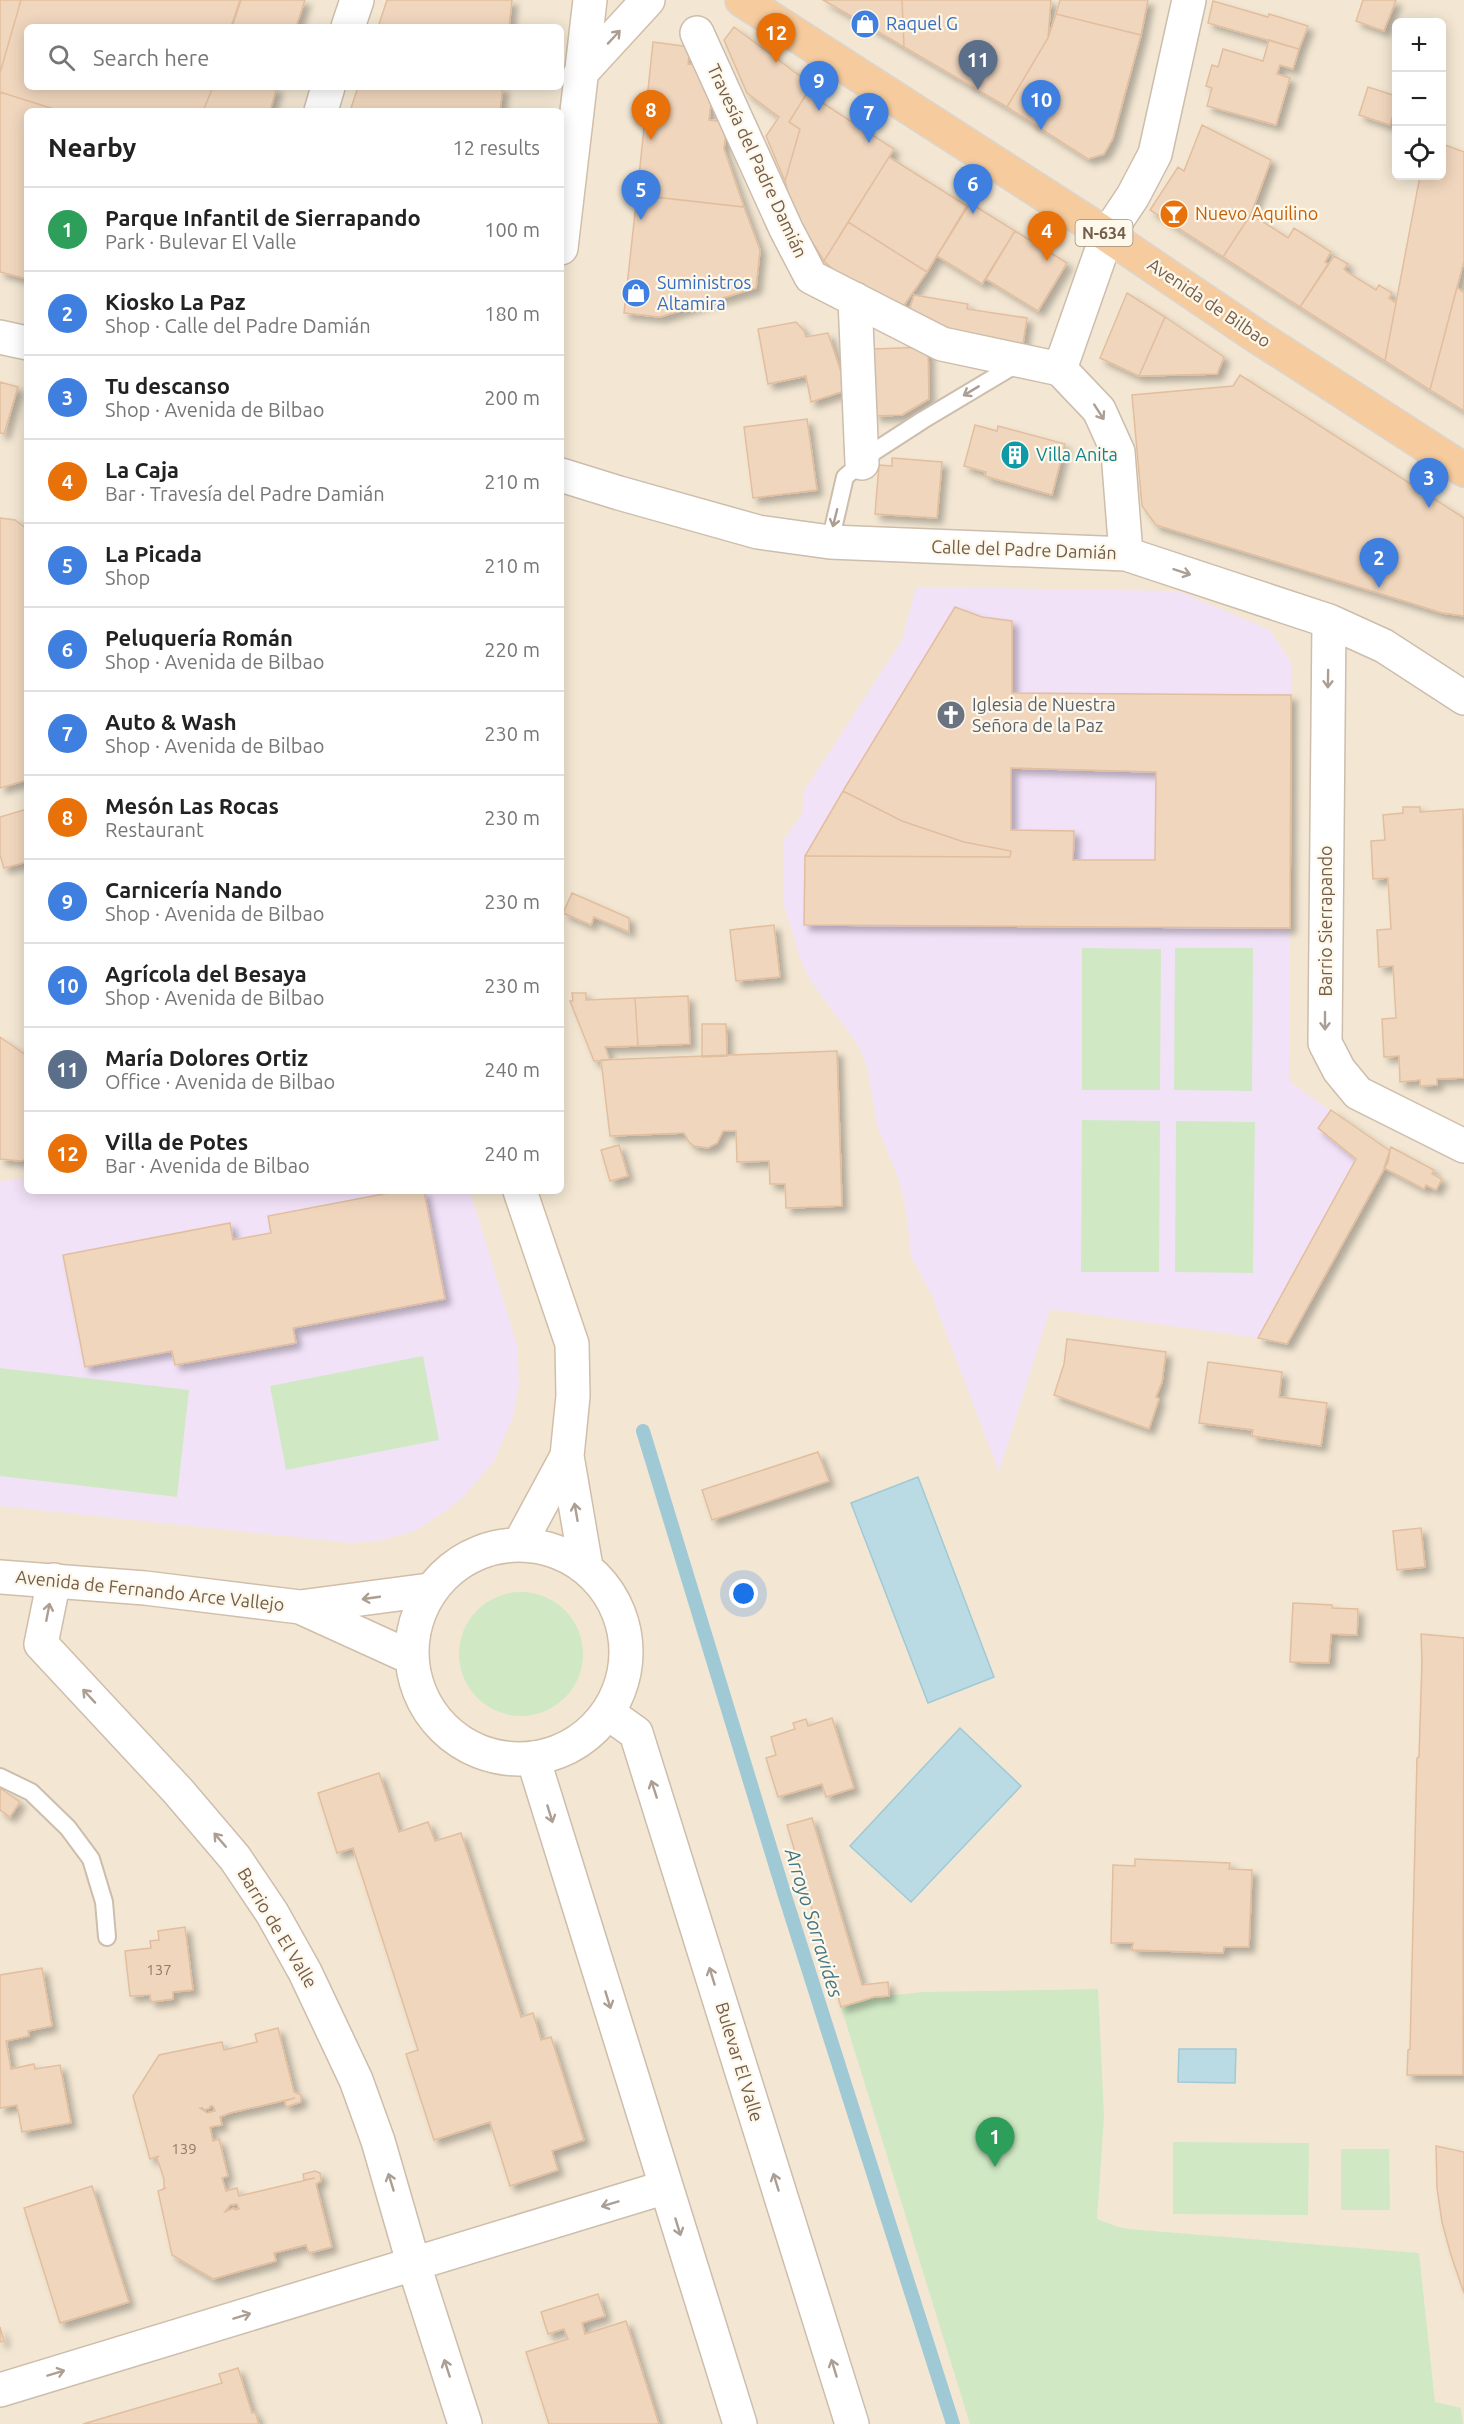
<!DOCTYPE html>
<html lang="en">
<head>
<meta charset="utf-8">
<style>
	:root { --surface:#fff; --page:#f6f6f6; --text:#222; --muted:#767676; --line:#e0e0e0; --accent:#784a36 }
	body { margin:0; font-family:Ubuntu,sans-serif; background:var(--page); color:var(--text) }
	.controls { position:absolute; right:18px; top:18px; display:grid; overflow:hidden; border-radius:9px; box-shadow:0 3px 15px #0003 }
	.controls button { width:54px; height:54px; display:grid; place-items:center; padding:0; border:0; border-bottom:2px solid var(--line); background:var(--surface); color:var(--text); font:30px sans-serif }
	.you { position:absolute; left:744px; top:1594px; width:21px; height:21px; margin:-15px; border:4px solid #fff; border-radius:50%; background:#1a73e8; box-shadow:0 0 0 9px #1a73e833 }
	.badge { display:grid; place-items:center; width:39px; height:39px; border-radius:50%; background:var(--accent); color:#fff; font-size:20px; font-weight:700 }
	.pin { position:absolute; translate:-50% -50px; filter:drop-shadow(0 2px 3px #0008) }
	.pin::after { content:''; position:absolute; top:32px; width:21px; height:18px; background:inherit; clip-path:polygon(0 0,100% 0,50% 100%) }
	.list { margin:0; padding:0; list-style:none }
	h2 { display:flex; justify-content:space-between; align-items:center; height:78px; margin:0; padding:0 24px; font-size:26px }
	h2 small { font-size:20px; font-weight:400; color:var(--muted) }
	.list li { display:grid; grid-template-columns:39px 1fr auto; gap:18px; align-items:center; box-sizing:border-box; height:84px; padding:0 24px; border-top:2px solid var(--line) }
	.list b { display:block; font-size:22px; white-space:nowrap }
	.list p { margin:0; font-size:20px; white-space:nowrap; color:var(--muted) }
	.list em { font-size:20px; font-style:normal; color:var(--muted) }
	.icon { flex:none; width:33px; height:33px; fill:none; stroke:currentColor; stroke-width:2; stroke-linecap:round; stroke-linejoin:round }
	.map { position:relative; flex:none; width:1464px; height:2424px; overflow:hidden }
	.search { position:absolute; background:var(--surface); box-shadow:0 3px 15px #0003; left:24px; top:24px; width:540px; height:66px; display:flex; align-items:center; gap:15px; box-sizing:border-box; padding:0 21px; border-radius:9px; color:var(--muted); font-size:22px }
	.panel { position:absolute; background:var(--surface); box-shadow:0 3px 15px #0003; left:24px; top:108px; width:540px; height:1086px; border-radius:9px }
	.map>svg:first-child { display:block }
</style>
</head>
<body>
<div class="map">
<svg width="1464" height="2424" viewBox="0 0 1464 2424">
	<defs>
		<filter id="shadow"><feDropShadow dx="5.5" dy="5.5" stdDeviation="3" flood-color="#0004"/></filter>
	</defs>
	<rect width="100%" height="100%" fill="#fcf5e5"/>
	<path fill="#f3e7d3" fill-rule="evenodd" d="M0 0H1464V2424H0ZM1396 22H1442V176H1396ZM27 27H561V87H27ZM27 111H561V1191H27Z"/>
	<path fill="#f2e2f8" d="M916 587 1178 591 1270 630 1292 664 1289 1081 1330 1111 1318 1129 1356 1159 1258 1338 1050 1309 999 1472 932 1296 911 1256 906 1210 899 1180 877 1126 867 1067 858 1045 811 982 801 961 784 905V839L802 814 804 791 902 640Z
		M27 1179V1191H470L517 1345 519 1385 513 1417 494 1461 463 1497 447 1510 415 1531 382 1540 352 1543 0 1506V1181Z"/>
	<path fill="#d0e9c4" d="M1082 948 1161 949 1160 1090H1082Z
		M1175 948H1253L1252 1091 1174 1090Z
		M1082 1120 1160 1121 1159 1272H1081Z
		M1176 1121 1255 1122 1253 1273 1175 1272Z
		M423 1356 439 1440 286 1470 270 1386Z
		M0 1368 189 1390 177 1497 0 1476Z
		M459 1654a62 62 0 1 1 124 0a62 62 0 1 1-124 0Z
		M1098 1989 1104 2116 1097 2219 1118 2227 1129 2229 1419 2253 1435 2402 1461 2408 1463 2424H970L841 2007 874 1997 924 1992Z
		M1173 2142 1309 2143 1308 2215 1173 2214Z
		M1341 2149H1389L1390 2210H1341Z"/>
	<path fill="#badbe4" stroke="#a0c9d6" stroke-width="1.5" d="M918 1477 994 1677 928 1703 851 1503Z
		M960 1728 1021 1786 911 1902 850 1846Z
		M1179 2049H1236L1235 2083 1178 2082Z"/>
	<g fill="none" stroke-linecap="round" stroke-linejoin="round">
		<path stroke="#a0c9d6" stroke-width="14" d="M643 1431 784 1893 953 2424"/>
	</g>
	<path fill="#f0d6bd" stroke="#e2be9e" stroke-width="1.5" fill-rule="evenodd" filter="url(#shadow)" d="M0 0H21L0 73Z
		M21 0H240L231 27H27V87H213L203 111H60L0 92V73Z
		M241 0H305L296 27H232Z
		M387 0H512L509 27H378Z
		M823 0H902L904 47 865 24Z
		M902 0H1051L1048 38 1007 107 904 47Z
		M1060 0H1148L1141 35 1056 14Z
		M1363 0H1396L1384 31 1356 21Z
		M1213 1 1268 17 1269 14 1308 26 1299 49 1208 23Z
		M1056 14 1141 35 1113 138 1104 154 1088 159 1007 107 1048 38Z
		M734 27 812 85 789 122 800 129 785 181 766 136 779 117 747 93 724 40Z
		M1269 40 1299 49 1293 69 1280 65 1277 74 1290 78 1276 125 1207 106 1212 88 1206 86 1212 65 1218 67 1223 49 1263 61Z
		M653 42 690 47 688 64 699 65 713 86 709 120 727 122 724 149 744 207 637 195Z
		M213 87H277L270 111H203Z
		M358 87H503L500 111H350Z
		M1368 87 1396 96V105L1390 125 1359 115Z
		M0 92 60 111H27V279L0 272Z
		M807 93 894 149 824 261 792 209 785 181 800 129 789 122Z
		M1202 125 1271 160 1251 214 1223 257 1150 210 1178 167 1184 171Z
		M1442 144 1464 152V261L1430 390 1385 361 1420 176H1442Z
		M889 157 967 206 927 272 848 222Z
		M637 195 744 207 760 250 756 288 660 317 624 313Z
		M970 203 1015 231 982 284 937 256Z
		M1251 214 1288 238 1294 228 1331 252 1325 262 1328 264 1300 307 1223 257Z
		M848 222 927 272 898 314 858 293 824 261Z
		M1015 231 1067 263 1038 311 986 279Z
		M1334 256 1348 264 1344 269 1347 272 1376 290 1379 285 1392 293 1389 298 1396 303 1385 361 1300 307Z
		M1457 287 1464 293V411L1430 390Z
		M1127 293 1165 317 1139 376 1100 358Z
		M914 295 968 304 967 309 1027 318 1022 350 960 341 909 311Z
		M1165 317 1224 357 1217 374 1139 376Z
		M796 322 804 331 806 337 828 333 847 390 811 402 806 376 768 384 758 329Z
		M928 347 929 399 902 415 875 416 873 349Z
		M1240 375 1464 518V616L1442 613 1404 601 1156 525 1142 506 1132 395 1233 386Z
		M0 382 18 387 4 434 0 433Z
		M807 419 817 490 753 498 744 427Z
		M975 425 997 431 998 426 1065 444 1052 495 985 476 986 472 964 466Z
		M892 458 942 462 937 518 875 514 879 465 892 466Z
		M0 518 15 520 27 529V780L0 788Z
		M955 607 982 617 1012 621V693L1291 695 1290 928 804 925 805 856 1010 857 1011 851 964 842 902 821 843 791ZM1011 768 1156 772 1155 860H1073L1074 831 1011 830Z
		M843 791 902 821 964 842 1011 851 1010 857 805 856Z
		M1403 807H1420V812L1463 809 1464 1078 1437 1079V1085L1420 1086V1080L1400 1082 1399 1056 1384 1057 1382 1019 1396 1018 1393 966 1379 967 1377 930 1391 929 1388 878 1373 879 1371 841 1385 840 1383 815 1403 813Z
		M27 809V862L4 868 0 855V817Z
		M572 893 629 918V932L594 917 591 925 563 913Z
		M774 925 780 977 736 981 730 930Z
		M572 993H586V1000L635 998 638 1046 605 1047 610 1060 594 1061 570 1001H573Z
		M688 996 690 1044 638 1046 635 998Z
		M702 1024H726L727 1056 702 1057Z
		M0 1037 27 1056V1159L21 1161 0 1159Z
		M837 1051 842 1206 786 1208 785 1184H770L769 1161 737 1162 736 1131H723L717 1143 708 1148 694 1146 689 1142 684 1133 610 1136 601 1060Z
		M1331 1110 1390 1151 1388 1162 1287 1344 1258 1338 1356 1159 1318 1128Z
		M619 1145 628 1176 610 1181 601 1150Z
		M1391 1147 1434 1170 1432 1174 1442 1179 1436 1190 1426 1185 1424 1189 1384 1168Z
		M399 1191H424L445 1299 293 1328 296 1343 175 1365 172 1351 85 1367 63 1255 230 1223 233 1240 271 1233 268 1216Z
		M1067 1339 1166 1352 1162 1382 1156 1397 1159 1399 1149 1429 1054 1395 1064 1364Z
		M1208 1362 1282 1372 1279 1397 1327 1403 1321 1446 1252 1436 1253 1430 1199 1423Z
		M818 1452 829 1481 712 1520 702 1490Z
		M1421 1528 1425 1567 1397 1570 1393 1531Z
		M1293 1603 1332 1605V1608L1358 1609 1357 1635 1331 1634 1329 1663 1290 1662Z
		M1421 1634 1464 1638 1463 2075H1407L1408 2050 1410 2049 1417 1758 1419 1757 1422 1661Z
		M832 1718 854 1788 826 1797 822 1784 778 1797 766 1758 776 1755 771 1737 795 1729 793 1723 806 1719 808 1726Z
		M379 1773 399 1832 428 1822 435 1841 461 1833 521 2017 533 2013 541 2040 551 2037 584 2140 552 2151 558 2170 510 2186 490 2122 434 2140 406 2054 418 2050 353 1848 337 1853 318 1793Z
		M0 1788 20 1802 10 1817 0 1810Z
		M812 1818 862 1985 888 1982 889 1996 874 1997 841 2007 787 1825Z
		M1135 1859 1230 1863 1229 1869 1252 1870 1249 1947H1224L1223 1953 1132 1950 1133 1943H1111L1113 1865 1135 1866Z
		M185 1927 193 1990 173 1992V1999L151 2002 150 1995 130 1996 125 1951 151 1948 150 1941 159 1940 158 1931Z
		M42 1968 52 2026 28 2031 29 2036 6 2041 11 2069 34 2064 35 2069 60 2065 71 2123 22 2132 17 2105 0 2108V1975Z
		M278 2028 294 2092 301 2095V2102L286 2107 285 2101 295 2098 230 2113 220 2117 222 2125 210 2127 213 2141 219 2139 228 2176 222 2178 226 2191 237 2188 239 2196 315 2178 304 2180 303 2174 315 2171 320 2173 321 2181 316 2184 332 2247 309 2253 306 2245 274 2253 276 2261 213 2279 172 2255 158 2191 166 2188H164V2179L157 2158 159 2156 150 2159 133 2096 159 2055 222 2042 224 2050 257 2042 255 2034ZM210 2106H213L215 2111 207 2113 200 2108H203L204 2110 210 2108ZM237 2204 239 2209 235 2210 234 2208 225 2212 230 2205Z
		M1436 2146 1464 2152V2293L1451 2255 1442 2222 1437 2188Z
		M92 2186 129 2302 60 2323 24 2208Z
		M598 2294 605 2316 582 2323 585 2334 626 2321 659 2424H549L526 2352 568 2339 564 2329 548 2334 541 2312Z
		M0 2327 4 2341 0 2342Z
		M238 2368 252 2413 255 2412 259 2424H83L222 2383 219 2374Z"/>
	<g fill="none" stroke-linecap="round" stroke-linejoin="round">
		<g stroke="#cdbdac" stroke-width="20">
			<path id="service" d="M830 542 845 477 875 451 923 420 1020 362
				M0 1777 31 1792 68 1828 91 1859 104 1902 107 1937"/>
		</g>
		<g stroke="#cdbdac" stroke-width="36">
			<path id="minor" d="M348 27 357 0
				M697 33 786 229 811 277 942 344 1060 369 1099 410 1118 452 1126 554
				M321 111 328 87
				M855 299 862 463
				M0 337 27 343
				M1060 369 1107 235 1133 196 1155 154 1189 0
				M561 475 619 493 758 532 830 542 1126 554 1329 621 1384 646 1464 698
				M1329 621 1325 1043 1339 1070 1358 1093 1464 1146
				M54 1580 41 1644 178 1791 235 1858 272 1913 305 1972 356 2080 378 2141 413 2262 465 2424
				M608 1713 636 1733 852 2424
				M533 1758 740 2424
				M0 2390 666 2187"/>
		</g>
		<g stroke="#d0bea9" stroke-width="36">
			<path id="secondary" d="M580 74 648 0
				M561 248 590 0
				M520 1191 572 1344 573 1396 567 1456 586 1567
				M520 1543 567 1456
				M412 1652a107 107 0 1 1 214 0a107 107 0 1 1-214 0Z
				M0 1577 145 1588 300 1607 429 1590
				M300 1607 410 1657"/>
		</g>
		<g stroke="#dbd5d0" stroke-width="36">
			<path id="trunk" d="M742 0 1107 235 1255 335 1464 470"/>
		</g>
		<use href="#service" stroke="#fff" stroke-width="16"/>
		<use href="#minor" stroke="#fff" stroke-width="33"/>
		<use href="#secondary" stroke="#fff" stroke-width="33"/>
		<use href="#trunk" stroke="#f6cc9e" stroke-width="33"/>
	</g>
	<defs><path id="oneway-shaft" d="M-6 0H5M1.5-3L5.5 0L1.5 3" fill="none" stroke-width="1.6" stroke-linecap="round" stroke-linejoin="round" transform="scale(1.5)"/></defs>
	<g stroke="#ac9e93">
		<use href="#oneway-shaft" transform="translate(614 37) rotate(-47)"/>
		<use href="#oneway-shaft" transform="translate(971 391) rotate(149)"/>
		<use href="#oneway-shaft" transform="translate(1099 412) rotate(57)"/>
		<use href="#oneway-shaft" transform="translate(835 518) rotate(104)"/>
		<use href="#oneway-shaft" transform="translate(1182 572) rotate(18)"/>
		<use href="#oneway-shaft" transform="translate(1328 679) rotate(91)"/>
		<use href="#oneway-shaft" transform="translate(1325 1021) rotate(90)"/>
		<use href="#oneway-shaft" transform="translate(576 1512) rotate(-100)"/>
		<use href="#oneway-shaft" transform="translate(371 1598) rotate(172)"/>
		<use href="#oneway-shaft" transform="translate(48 1612) rotate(-79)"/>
		<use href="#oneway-shaft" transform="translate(89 1696) rotate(-133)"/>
		<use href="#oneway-shaft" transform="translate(654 1789) rotate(-108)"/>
		<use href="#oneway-shaft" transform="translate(550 1814) rotate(73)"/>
		<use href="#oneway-shaft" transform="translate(220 1840) rotate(-131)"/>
		<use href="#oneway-shaft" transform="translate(712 1976) rotate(-107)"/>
		<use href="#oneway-shaft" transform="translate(608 2000) rotate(73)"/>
		<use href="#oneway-shaft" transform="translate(391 2182) rotate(-107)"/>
		<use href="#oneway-shaft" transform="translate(776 2182) rotate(-107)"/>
		<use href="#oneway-shaft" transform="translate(610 2204) rotate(163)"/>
		<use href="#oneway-shaft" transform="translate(678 2227) rotate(73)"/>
		<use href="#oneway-shaft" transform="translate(242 2316) rotate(-17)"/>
		<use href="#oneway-shaft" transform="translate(447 2368) rotate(-108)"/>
		<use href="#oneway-shaft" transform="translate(834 2368) rotate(-107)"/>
		<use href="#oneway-shaft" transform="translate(56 2373) rotate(-17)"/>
	</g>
	<defs>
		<g id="shop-disc" transform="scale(1.5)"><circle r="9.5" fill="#3f7fe0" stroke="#fef8eb"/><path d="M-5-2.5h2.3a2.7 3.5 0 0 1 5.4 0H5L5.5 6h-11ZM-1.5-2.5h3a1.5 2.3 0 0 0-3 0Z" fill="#fff"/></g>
		<g id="bar-disc" transform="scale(1.5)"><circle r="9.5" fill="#e8710a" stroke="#fef8eb"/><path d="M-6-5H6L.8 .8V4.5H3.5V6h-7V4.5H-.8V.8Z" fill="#fff"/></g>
		<g id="building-disc" transform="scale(1.5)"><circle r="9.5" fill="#0f9aa8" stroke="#fef8eb"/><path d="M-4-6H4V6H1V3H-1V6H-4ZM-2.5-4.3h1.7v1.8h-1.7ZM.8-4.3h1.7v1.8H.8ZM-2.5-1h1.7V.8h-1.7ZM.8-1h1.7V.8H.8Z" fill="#fff"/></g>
		<g id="church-disc" transform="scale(1.5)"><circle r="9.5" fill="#6b7280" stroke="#fef8eb"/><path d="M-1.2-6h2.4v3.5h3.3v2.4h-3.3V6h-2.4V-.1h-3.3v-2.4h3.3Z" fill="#fff"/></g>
	</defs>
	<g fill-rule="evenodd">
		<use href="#shop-disc" x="865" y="24"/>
		<use href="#bar-disc" x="1174" y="214"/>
		<use href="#shop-disc" x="636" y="293"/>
		<use href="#building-disc" x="1015" y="455"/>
		<use href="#church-disc" x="951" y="715"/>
	</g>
	<g text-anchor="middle" stroke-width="4.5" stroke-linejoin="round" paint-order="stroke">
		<g font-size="15" fill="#937b68">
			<text x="159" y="1975">137</text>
			<text x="184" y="2154">139</text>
		</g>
		<rect fill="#fef8eb" stroke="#9d8c7b" stroke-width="1.5" x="1075.5" y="220" width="57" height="26" rx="4.5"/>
		<g font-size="16" font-weight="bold" fill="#745d4b">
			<text x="1104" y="239">N-634</text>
		</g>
		<g font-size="18" fill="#366cbe" stroke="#fef8eb" text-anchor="start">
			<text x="886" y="30">Raquel G</text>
			<text x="657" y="289">Suministros<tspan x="657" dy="21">Altamira</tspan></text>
		</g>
		<g font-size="18" fill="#745d4b" stroke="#fef8eb">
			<text transform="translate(757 161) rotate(65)" y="6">Travesía del Padre Damián</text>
			<text transform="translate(1209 303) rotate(34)" y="6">Avenida de Bilbao</text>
			<text transform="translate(1024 550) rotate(2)" y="6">Calle del Padre Damián</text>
			<text transform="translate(1326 921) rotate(-90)" y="6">Barrio Sierrapando</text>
			<text transform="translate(150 1591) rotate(6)" y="6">Avenida de Fernando Arce Vallejo</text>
			<text transform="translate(277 1928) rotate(59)" y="6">Barrio de El Valle</text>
			<text transform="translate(739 2062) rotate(73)" y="6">Bulevar El Valle</text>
		</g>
		<g font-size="18" fill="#c56008" stroke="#fef8eb" text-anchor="start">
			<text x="1195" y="220">Nuevo Aquilino</text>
		</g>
		<g font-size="18" fill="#0d838f" stroke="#fef8eb" text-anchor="start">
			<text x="1036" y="461">Villa Anita</text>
		</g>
		<g font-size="18" fill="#5b616d" stroke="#fef8eb" text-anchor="start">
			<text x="972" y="711">Iglesia de Nuestra<tspan x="972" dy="21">Señora de la Paz</tspan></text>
		</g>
		<g font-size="20" font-style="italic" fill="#457686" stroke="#fef8eb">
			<text transform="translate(814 1923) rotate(73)" y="7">Arroyo Sorravides</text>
		</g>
	</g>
</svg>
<div class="controls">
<button>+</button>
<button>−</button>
<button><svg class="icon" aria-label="locate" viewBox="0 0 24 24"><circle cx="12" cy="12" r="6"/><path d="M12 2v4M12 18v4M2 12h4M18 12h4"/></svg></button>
</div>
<div class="you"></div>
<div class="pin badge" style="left:995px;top:2167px;background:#2e9e5b">1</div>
<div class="pin badge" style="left:1379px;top:588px;background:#3f7fe0">2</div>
<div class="pin badge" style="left:1429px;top:508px;background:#3f7fe0">3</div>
<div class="pin badge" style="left:1047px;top:261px;background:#e8710a">4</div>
<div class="pin badge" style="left:641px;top:220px;background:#3f7fe0">5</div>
<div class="pin badge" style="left:973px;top:214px;background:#3f7fe0">6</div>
<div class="pin badge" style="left:869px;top:143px;background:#3f7fe0">7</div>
<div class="pin badge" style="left:651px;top:140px;background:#e8710a">8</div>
<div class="pin badge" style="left:819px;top:111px;background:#3f7fe0">9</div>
<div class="pin badge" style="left:1041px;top:130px;background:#3f7fe0">10</div>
<div class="pin badge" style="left:978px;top:90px;background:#5c6f8a">11</div>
<div class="pin badge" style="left:776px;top:63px;background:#e8710a">12</div>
<div class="search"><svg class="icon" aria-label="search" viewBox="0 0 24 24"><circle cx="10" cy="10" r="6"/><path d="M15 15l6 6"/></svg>Search here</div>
<section class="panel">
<h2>Nearby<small>12 results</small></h2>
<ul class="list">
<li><span class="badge" style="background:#2e9e5b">1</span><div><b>Parque Infantil de Sierrapando</b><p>Park · Bulevar El Valle</p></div><em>100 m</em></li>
<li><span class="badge" style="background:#3f7fe0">2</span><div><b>Kiosko La Paz</b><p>Shop · Calle del Padre Damián</p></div><em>180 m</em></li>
<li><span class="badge" style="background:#3f7fe0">3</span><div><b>Tu descanso</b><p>Shop · Avenida de Bilbao</p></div><em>200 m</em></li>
<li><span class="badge" style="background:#e8710a">4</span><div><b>La Caja</b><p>Bar · Travesía del Padre Damián</p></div><em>210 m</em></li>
<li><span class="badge" style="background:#3f7fe0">5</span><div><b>La Picada</b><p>Shop</p></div><em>210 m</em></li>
<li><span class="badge" style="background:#3f7fe0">6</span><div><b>Peluquería Román</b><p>Shop · Avenida de Bilbao</p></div><em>220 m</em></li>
<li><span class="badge" style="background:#3f7fe0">7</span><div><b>Auto &amp; Wash</b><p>Shop · Avenida de Bilbao</p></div><em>230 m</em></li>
<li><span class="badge" style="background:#e8710a">8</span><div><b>Mesón Las Rocas</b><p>Restaurant</p></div><em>230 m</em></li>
<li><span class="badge" style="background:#3f7fe0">9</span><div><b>Carnicería Nando</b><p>Shop · Avenida de Bilbao</p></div><em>230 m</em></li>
<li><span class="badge" style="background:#3f7fe0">10</span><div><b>Agrícola del Besaya</b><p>Shop · Avenida de Bilbao</p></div><em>230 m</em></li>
<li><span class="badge" style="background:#5c6f8a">11</span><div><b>María Dolores Ortiz</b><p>Office · Avenida de Bilbao</p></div><em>240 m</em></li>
<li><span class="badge" style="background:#e8710a">12</span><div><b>Villa de Potes</b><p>Bar · Avenida de Bilbao</p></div><em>240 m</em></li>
</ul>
</section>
</div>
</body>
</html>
